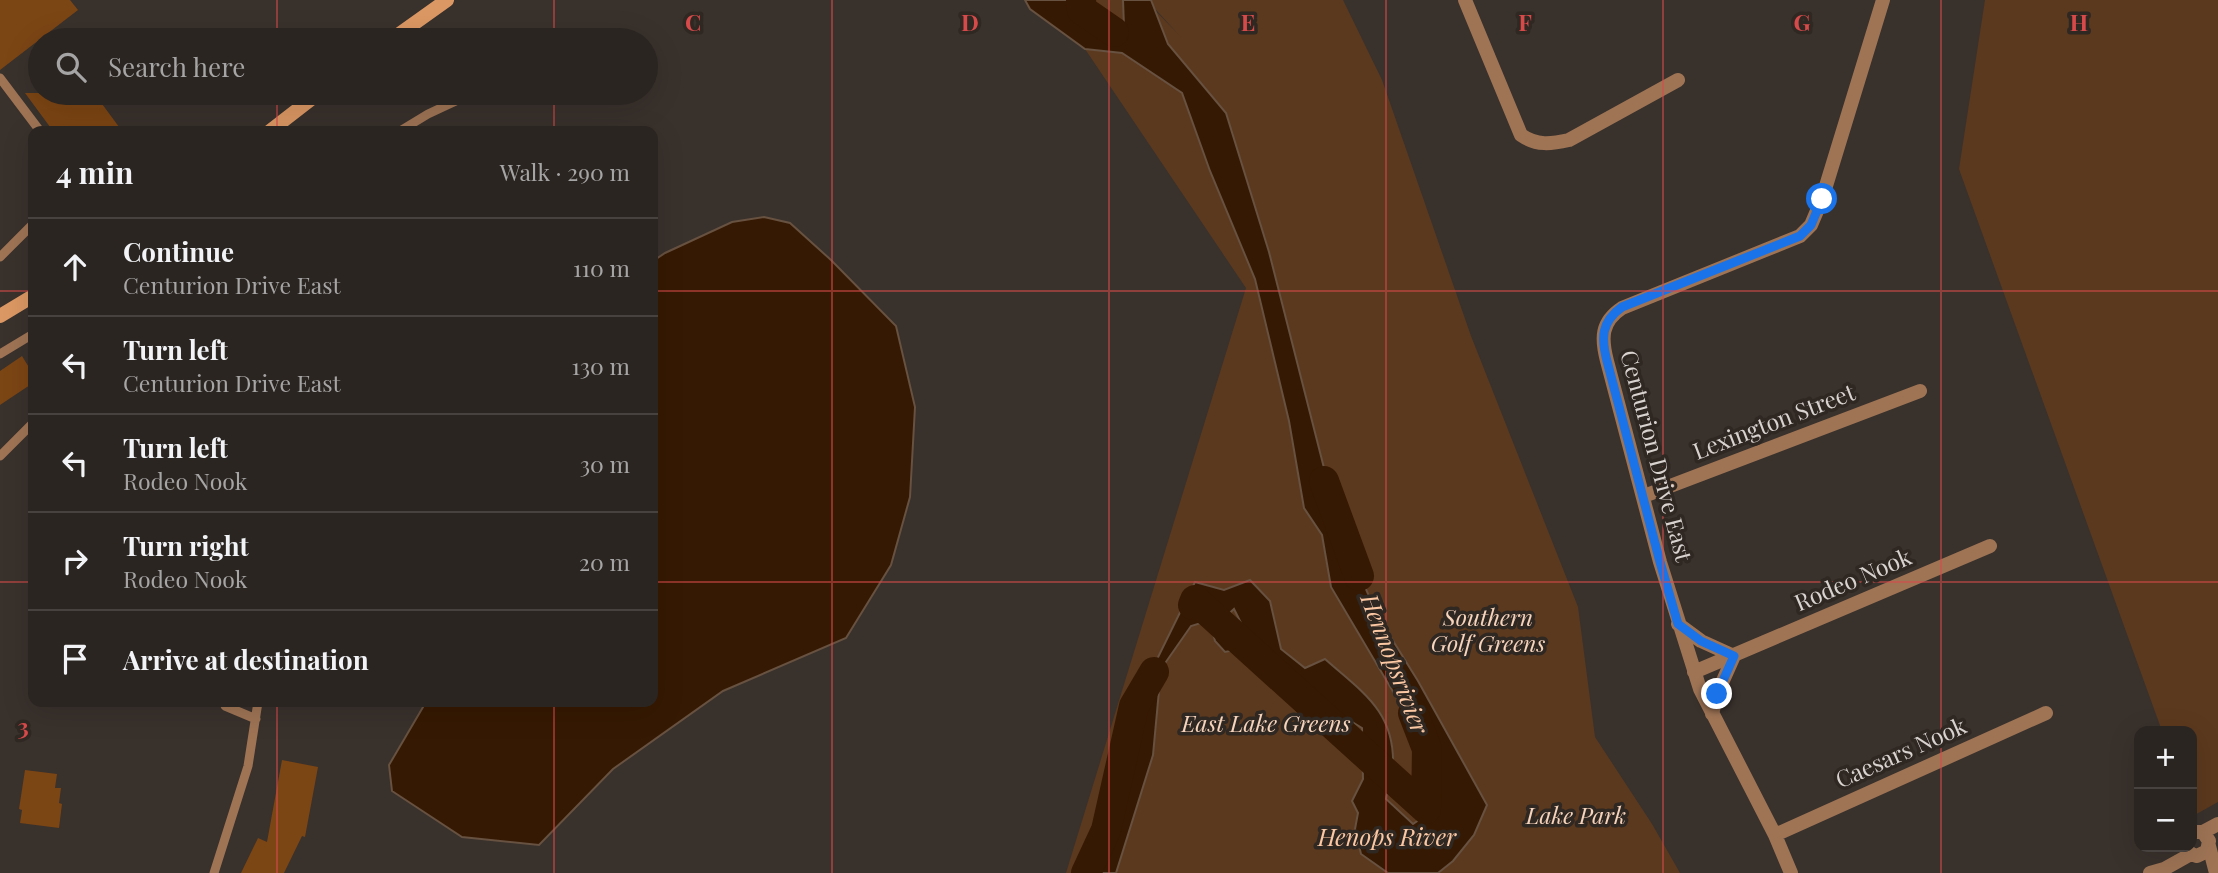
<!DOCTYPE html>
<html lang="en">
<head>
<meta charset="utf-8">
<style>
	:root { --surface:#2b2521; --page:#37312e; --text:#f1f3f6; --muted:#a6a5a5; --line:#47423f }
	body { margin:0; font-family:"Playfair Display",serif; background:var(--page); color:var(--text) }
	.controls { position:absolute; right:21px; bottom:21px; display:grid; overflow:hidden; border-radius:14px; box-shadow:0 7px 28px #0002 }
	.controls button { width:63px; height:63px; display:grid; place-items:center; padding:0; border:0; border-bottom:2px solid var(--line); background:var(--surface); color:var(--text); font:35px sans-serif }
	.stop { position:absolute; width:21px; height:21px; margin:-16px; border:5px solid #1a73e8; border-radius:50%; background:#fff }
	.stop.end { background:#1a73e8; border-color:#fff; box-shadow:0 2px 7px #0008 }
	.list { margin:0; padding:0; list-style:none }
	h2 { display:flex; justify-content:space-between; align-items:center; height:91px; margin:0; padding:0 28px; font-size:30px }
	h2 small { font-size:23px; font-weight:400; color:var(--muted) }
	.list li { display:grid; grid-template-columns:46px 1fr auto; gap:21px; align-items:center; box-sizing:border-box; height:98px; padding:0 28px; border-top:2px solid var(--line) }
	.list b { display:block; font-size:26px; white-space:nowrap }
	.list p { margin:0; font-size:23px; white-space:nowrap; color:var(--muted) }
	.list em { font-size:23px; font-style:normal; color:var(--muted) }
	.icon { flex:none; width:38px; height:38px; fill:none; stroke:currentColor; stroke-width:2; stroke-linecap:round; stroke-linejoin:round }
	.map { position:relative; flex:none; width:2218px; height:873px; overflow:hidden }
	.search { position:absolute; background:var(--surface); box-shadow:0 7px 28px #0002; left:28px; top:28px; width:630px; height:77px; display:flex; align-items:center; gap:18px; box-sizing:border-box; padding:0 24px; border-radius:38px; color:var(--muted); font-size:26px }
	.panel { position:absolute; background:var(--surface); box-shadow:0 7px 28px #0002; left:28px; top:126px; width:630px; height:581px; border-radius:14px }
	.map>svg:first-child { display:block }
</style>
</head>
<body>
<div class="map">
<svg width="2218" height="873" viewBox="0 0 2218 873">
	<rect width="100%" height="100%" fill="#39312c"/>
	<path fill="#5b391e" d="M1052 0H1145L1179 35 1147 0H1343L1382 80 1471 336 1578 607 1595 737 1652 824 1680 873H1066L1246 288Z
		M1985 0H2218V802L2193 816 2192 731H2162L1959 169Z"/>
	<path fill="#361902" stroke="#675140" stroke-width="2" d="M1025 0H1075L1083 10 1124 26 1123 0H1151L1168 44 1226 113 1269 252 1337 519 1348 547 1377 615 1418 681 1487 805 1474 835 1453 861 1438 873H1388L1361 854 1355 829 1358 813 1352 801 1363 779 1362 728 1336 712 1315 701 1291 694 1269 672 1249 662 1260 650 1251 643 1234 609 1220 622 1219 634 1230 641V651L1225 652 1215 641 1212 629 1204 622 1191 626 1161 669 1153 755 1116 873H1090L1118 776 1134 706 1195 582 1224 590 1250 580 1270 601 1281 649 1305 668 1325 659C1362 692 1395 711 1393 766 1392 777 1388 788 1386 799L1413 824 1429 813 1427 749 1331 587 1322 535 1304 508 1289 421 1255 279 1210 171 1182 93 1122 53 1085 49 1030 9Z
		M764 217 790 223 831 260 896 326 915 407 910 497 891 565 846 638 723 691 613 769 539 845 462 837 392 791 389 765 426 702H653V261L665 253 732 222Z"/>
	<g fill="none" stroke-linecap="round" stroke-linejoin="round">
		<path stroke="#361902" stroke-width="30" d="M1081 0 1082 10 1114 32
			M1324 481 1359 576
			M1193 605 1195 600 1426 809 1427 749 1413 713
			M1086 873 1106 830 1134 706 1154 672"/>
	</g>
	<path fill="#7c4514" d="M0 0H70L78 10 0 70Z
		M25 93H94L122 131H53Z
		M22 356 33 374V383L0 405V371Z
		M282 760 318 767 305 837 302 836 284 873H241L258 838 267 842Z
		M25 770 57 774 55 788H61L59 803 62 804 59 828 20 823 22 810 19 809Z"/>
	<g fill="none" stroke-linecap="round" stroke-linejoin="round">
		<path stroke="#9f7455" stroke-width="9" d="M0 78 40 131
			M400 131 428 114 473 93
			M0 257 33 224
			M0 354 33 334
			M0 456 33 423
			M224 702 225 706 256 719
			M214 873 248 766 258 702"/>
		<path stroke="#9f7455" stroke-width="14" d="M1465 0 1521 135C1537 146 1551 144 1569 140L1678 80
			M1644 496 1920 391
			M1678 624 1701 641 1734 656 1717 694 1712 714
			M1694 672 1990 546
			M2192 832H2203L2218 824
			M1775 835 2046 713
			M2209 846 2216 873
			M2185 847 2191 854 2197 856 2207 851 2209 841 2203 832
			M1791 873 1775 835 1700 689 1660 562 1607 361C1601 338 1601 322 1622 308L1800 236 1811 225 1822 199 1883 0
			M2150 873 2164 869 2191 854"/>
		<path stroke="#dc9864" stroke-width="14" d="M391 40 447 0
			M270 131 319 93
			M0 316 33 296"/>
	</g>
	<g fill="none" stroke-linecap="round" stroke-linejoin="round">
		<path stroke="#1a73e8" stroke-width="9" d="M1717 694 1734 656 1701 641 1678 624 1660 562 1607 361C1601 338 1601 322 1622 307L1800 236 1811 225 1822 199"/>
	</g>
	<path fill="none" stroke="#d74a4a" stroke-width="2" stroke-opacity="0.55" d="M277 0V40M554 0V40M832 0V873M1109 0V873M1386 0V873M1663 0V873M1941 0V873M277 93V131M554 93V131M0 291H33M653 291H2218M0 582H33M653 582H2218M277 702V873M554 702V873"/>
	<g text-anchor="middle" stroke-width="7" stroke-linejoin="round" paint-order="stroke">
		<g font-size="23" fill="#d9d3d0" stroke="#2f2722">
			<text transform="translate(1774 422) rotate(-21)" y="8">Lexington Street</text>
			<text transform="translate(1656 456) rotate(75)" y="8">Centurion Drive East</text>
			<text transform="translate(1853 580) rotate(-23)" y="8">Rodeo Nook</text>
			<text transform="translate(1901 753) rotate(-24)" y="8">Caesars Nook</text>
		</g>
		<g font-size="23" font-style="italic" fill="#f6d3bb" stroke="#2f2722">
			<text x="1488" y="626">Southern<tspan x="1488" dy="26">Golf Greens</tspan></text>
			<text x="1266" y="732">East Lake Greens</text>
			<text x="1576" y="824">Lake Park</text>
		</g>
		<g font-size="24" font-style="italic" fill="#fbc8a3" stroke="#2f2722">
			<text transform="translate(1394 664) rotate(69)" y="8">Hennopsrivier</text>
			<text x="1387" y="846">Henops River</text>
		</g>
	</g>
	<g font-size="23" text-anchor="middle" font-weight="bold" fill="#d74a4a" stroke="#2f2722" stroke-width="7" stroke-linejoin="round" paint-order="stroke">
		<text x="693" y="31">C</text>
		<text x="970" y="31">D</text>
		<text x="1248" y="31">E</text>
		<text x="1525" y="31">F</text>
		<text x="1802" y="31">G</text>
		<text x="2079" y="31">H</text>
		<text x="23" y="735">3</text>
	</g>
</svg>
<div class="controls">
<button>+</button>
<button>−</button>
</div>
<div class="stop" style="left:1822px;top:199px"></div>
<div class="stop end" style="left:1717px;top:694px"></div>
<div class="search"><svg class="icon" aria-label="search" viewBox="0 0 24 24"><circle cx="10" cy="10" r="6"/><path d="M15 15l6 6"/></svg>Search here</div>
<section class="panel">
<h2>4 min<small>Walk · 290 m</small></h2>
<ul class="list">
<li><svg class="icon" aria-label="ahead" viewBox="0 0 24 24"><path d="M12 20V5M6 11l6-6 6 6"/></svg><div><b>Continue</b><p>Centurion Drive East</p></div><em>110 m</em></li>
<li><svg class="icon" aria-label="left" viewBox="0 0 24 24"><path d="M17 20v-9H6M10 6l-5 5 5 5"/></svg><div><b>Turn left</b><p>Centurion Drive East</p></div><em>130 m</em></li>
<li><svg class="icon" aria-label="left" viewBox="0 0 24 24"><path d="M17 20v-9H6M10 6l-5 5 5 5"/></svg><div><b>Turn left</b><p>Rodeo Nook</p></div><em>30 m</em></li>
<li><svg class="icon" aria-label="right" viewBox="0 0 24 24"><path d="M7 20v-9h11M14 6l5 5-5 5"/></svg><div><b>Turn right</b><p>Rodeo Nook</p></div><em>20 m</em></li>
<li><svg class="icon" aria-label="arrive" viewBox="0 0 24 24"><path d="M6 21V4h12l-3 4 3 4H6"/></svg><div><b>Arrive at destination</b></div></li>
</ul>
</section>
</div>
</body>
</html>
